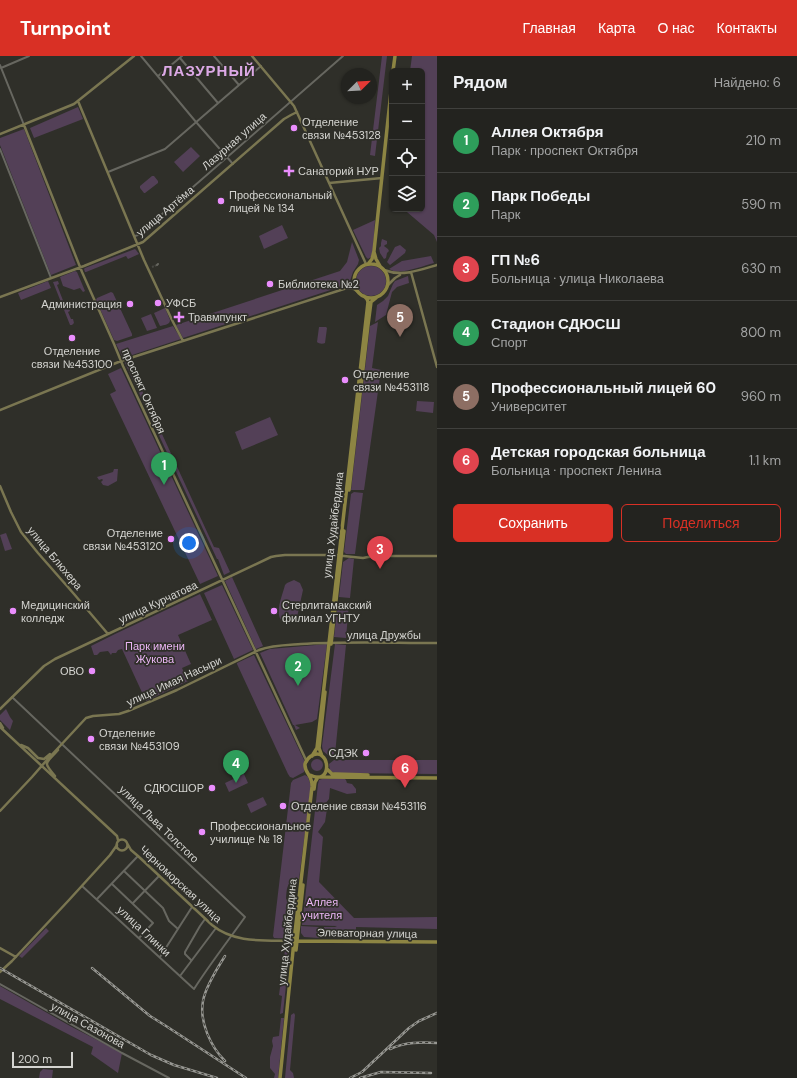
<!DOCTYPE html>
<html lang="ru">
<head>
<meta charset="utf-8">
<style>
	:root { --surface:#23231f; --page:#2b2b28; --text:#f1f3f6; --muted:#a3a4a4; --line:#40403d; --accent:#d93025 }
	body { margin:0; font-family:"DM Sans",sans-serif; background:var(--page); color:var(--text) }
	.controls { position:absolute; right:12px; top:12px; display:grid; overflow:hidden; border-radius:6px; box-shadow:0 1px 3px #0004 }
	.controls button { width:36px; height:36px; display:grid; place-items:center; padding:0; border:0; border-bottom:1px solid var(--line); background:var(--surface); color:var(--text); font:20px sans-serif }
	.compass { position:absolute; left:341px; top:12px; width:36px; height:36px; border-radius:50%; background:var(--surface); box-shadow:0 1px 3px #0004; rotate:66deg }
	.scale { position:absolute; left:12px; bottom:10px; width:61px; box-sizing:border-box; padding-left:4px; border:2px solid #d4d4d0; border-top:0; font-size:11px; line-height:14px; white-space:nowrap; color:#d4d4d0; -webkit-text-stroke:3px #2f2f29; paint-order:stroke }
	.you { position:absolute; left:189px; top:487px; width:14px; height:14px; margin:-10px; border:3px solid #fff; border-radius:50%; background:#1a73e8; box-shadow:0 0 0 6px #1a73e833 }
	.badge { display:grid; place-items:center; width:26px; height:26px; border-radius:50%; background:var(--accent); color:#fff; font-size:13px; font-weight:700 }
	.pin { position:absolute; translate:-50% -33px; filter:drop-shadow(0 1px 2px #0008) }
	.pin::after { content:''; position:absolute; top:21px; width:14px; height:12px; background:inherit; clip-path:polygon(0 0,100% 0,50% 100%) }
	.list { margin:0; padding:0; list-style:none }
	h2 { display:flex; justify-content:space-between; align-items:center; height:52px; margin:0; padding:0 16px; font-size:17px }
	h2 small { font-size:13px; font-weight:400; color:var(--muted) }
	.list li { display:grid; grid-template-columns:26px 1fr auto; gap:12px; align-items:center; box-sizing:border-box; height:64px; padding:0 16px; border-top:1px solid var(--line) }
	.list b { display:block; font-size:15px; white-space:nowrap }
	.list p { margin:0; font-size:13px; white-space:nowrap; color:var(--muted) }
	.list em { font-size:13px; font-style:normal; color:var(--muted) }
	.actions { display:flex; gap:8px; padding:12px 16px }
	.actions a { flex:1; padding:9px 0; border:1px solid var(--accent); border-radius:6px; text-align:center; font-size:14px; color:var(--accent) }
	.actions .main { background:var(--accent); color:#fff }
	.icon { flex:none; width:22px; height:22px; fill:none; stroke:currentColor; stroke-width:2; stroke-linecap:round; stroke-linejoin:round }
	.map { position:relative; flex:none; width:437px; height:1022px; overflow:hidden }
	header { display:flex; align-items:center; gap:24px; box-sizing:border-box; height:56px; padding:0 20px; background:var(--accent); color:#fff }
	header strong { font-size:19px }
	nav { display:flex; gap:22px; margin-inline-start:auto; font-size:14px }
	main { display:flex }
	aside { flex:1; background:var(--surface) }
	.map>svg:first-child { display:block }
</style>
</head>
<body>
<header>
<strong>Turnpoint</strong>
<nav><a>Главная</a><a>Карта</a><a>О нас</a><a>Контакты</a></nav>
</header>
<main>
<div class="map">
<svg width="437" height="1022" viewBox="0 0 437 1022">
	<rect width="100%" height="100%" fill="#2f2f29"/>
	<path fill="#534057" d="M382 0H387L375 100 370 99Z
		M412 0H437V186L434 179 407 156 395 154V153H422V15H410Z
		M78 51 83 63 34 82 30 72Z
		M24 73 76 209 51 219 0 89V82Z
		M191 91 200 100 183 116 174 106Z
		M152 120H154L158 125V127L145 137H144L140 132V130Z
		M375 164 373 195 371 201 368 203 366 201 353 174Z
		M282 169 288 182 264 193 259 180Z
		M382 183 387 185V188L385 189 384 190 388 193 389 195 387 197 386 202 384 203 380 197 379 192 381 190V187Z
		M352 186 359 204 358 208 353 216 350 225 346 229 183 282 176 269 340 215 347 206Z
		M400 189 406 194 405 197 390 209 387 206 395 191Z
		M135 193 136 194 139 198 128 203 126 200 86 216H85L84 213 85 212Z
		M431 200 434 207C422 210 399 220 389 213L402 205Z
		M356 225a15 15 0 1 1 30 0a15 15 0 1 1-30 0Z
		M75 215 77 216 85 235 83 236 80 232 74 234 63 230 60 221Z
		M408 220 409 227 397 231 392 236 386 259 375 266 377 249 383 245 388 240 393 228 395 225Z
		M48 225 51 232 21 244 18 237Z
		M58 225 59 228 57 229 64 247H67L70 255 68 256 71 263H73L74 267 72 269H70L53 226Z
		M111 236 113 237 132 278V280L117 285 114 284 96 244 97 242Z
		M165 252 170 264C170 269 164 269 160 270L154 257Z
		M151 258 157 272 147 275 141 262Z
		M378 266 372 312 381 314 364 434H351L370 270Z
		M173 270 181 283 123 302 116 288Z
		M319 271H326L327 272 325 287C323 288 319 288 317 286Z
		M128 304 214 491 219 492 230 516 224 519 218 503H217L125 307Z
		M121 312 218 520 200 528 110 338 116 335 108 318Z
		M417 345 434 346 433 357 416 355Z
		M270 361 278 379 242 394 235 376Z
		M114 413H118L117 425 108 430 103 429 101 426 103 424 102 423 99 424 97 421 113 416Z
		M354 436 363 437 355 498H346L344 496 351 438Z
		M6 477 12 493 5 495 0 479Z
		M349 502 354 503 350 542 339 541 343 506Z
		M232 521 263 590 256 593 225 525Z
		M294 524 300 527 303 534 297 561 295 565 288 568C271 564 282 541 285 529L287 527Z
		M222 529 253 594 234 603 204 537Z
		M200 538 212 564 178 579 191 608 182 612 188 625 146 645 122 593 118 594 116 597H112L111 599 108 595 100 596 97 599H94L91 590 115 578Z
		M338 547H349L346 582 334 581Z
		M327 588 317 663 312 666 295 669 300 672 296 674 294 669H293L260 597 270 593Z
		M335 588 346 589 335 698 330 701 323 695 322 690Z
		M254 599 304 704V716L293 722 290 721 288 718 237 608V607Z
		M6 653 10 661 13 665 10 674 0 664V659Z
		M311 709a6 6 0 1 1 12 0a6 6 0 1 1-12 0Z
		M334 704H437V718L335 717 330 715 329 708Z
		M244 718 248 727 229 736 225 727Z
		M305 719 308 721 311 730 299 823C286 825 287 833 286 843L295 850 292 878C288 884 281 882 274 882L273 880 291 727 293 724Z
		M344 722 346 724 347 727 352 728 356 733V737L347 738 330 732 329 743 325 748 327 753 325 766 318 776 323 781 319 826 354 862 437 861V873L356 871V878H335L334 881H324V871H335L337 870 302 869 318 728 319 724 322 723Z
		M263 741 267 749 251 757 247 748Z
		M301 870 319 871V882L304 881 301 877Z
		M46 872 49 875 22 902 19 900Z
		M286 891 290 892 283 957 280 958 282 940 279 939 285 894Z
		M0 930 70 970 122 997 118 1017 91 998 93 991 0 943Z
		M294 957 295 959 290 1014 293 1017 294 1022H285L291 959Z
		M281 962H284L278 1022H274L275 1018 270 1012V1001L273 990 272 985 273 981 279 980Z
		M43 1013 53 1014 52 1022H39L40 1016Z"/>
	<g fill="none" stroke-linecap="round" stroke-linejoin="round">
		<path stroke="#484842" stroke-width="2" stroke-dasharray="2 1" stroke-linecap="butt" d="M152 211 157 209"/>
		<path stroke="#676760" stroke-width="2" d="M141 0 196 66 233 108
			M214 0 239 29
			M180 2 218 47
			M0 9 24 69
			M1 12 29 0
			M158 20 182 0
			M0 93 51 222
			M108 116 165 93 261 10
			M135 180 138 179 343 0
			M157 209 158 208
			M12 641 245 861C228 885 210 908 194 933L82 830
			M124 815 163 852 169 865 178 873
			M112 828 153 867 139 882
			M97 843 138 800
			M133 847 159 820
			M160 901 192 851
			M191 904 185 898V896L200 870 205 863
			M180 920 216 872
			M0 928 23 941 122 997 169 1022"/>
		<path stroke="#7a7651" stroke-width="2.5" d="M252 0 294 50 366 208
			M78 45 144 204 172 264 183 285
			M24 69 82 216 114 288 123 310 306 704
			M0 78 74 48 134 0
			M329 127 382 122
			M384 214C402 221 420 214 437 209
			M411 216 437 311
			M387 230 395 222 400 219
			M348 232 351 230 354 224
			M0 241 84 210 143 186 284 63 291 59 297 56
			M0 354 121 305 347 232 354 233 358 236
			M0 430 11 456 21 476 38 497 74 538 108 578
			M0 653 44 610 55 603 271 501 276 500 285 499H334L363 502 368 501 386 500H437
			M0 667 3 672
			M0 671 117 780 118 784
			M21 689 28 692 38 702 44 703 50 698
			M55 720C42 705 46 708 58 694
			M0 755 32 721 46 705 86 662 93 660 119 658 128 655 177 634 259 594C272 589 287 589 301 588 346 585 392 587 437 587
			M116.5 789a5.5 5.5 0 1 1 11 0a5.5 5.5 0 1 1-11 0Z
			M127 787 131 794 138 800 212 869C235 888 266 884 294 885
			M0 892 16 901
			M0 916 12 905 69 844 110 799 117 789"/>
		<path stroke="#8d8543" stroke-width="3.5" d="M393 15 395 0
			M374 196 376 203 380 210
			M368 208 372 203 374 195 392 26
			M354 225a17 17 0 1 1 34 0a17 17 0 1 1-34 0Z
			M349 434 368 269 371 246 376 242
			M331 588 344 475
			M312 700 317 692 368 246 367 243 364 240
			M322 700 319 692 325 636
			M327 713 332 718H336L368 719
			M321 721 437 722
			M314 733 315 726 318 721
			M295 885 437 886
			M296 894 303 829
			M280 1022 294 885 312 731C313 719 304 717 305 708 306 705 308 702 311 700 330 689 334 731 310 719"/>
		<g stroke="#979792" stroke-width="2.5">
			<path id="rail" d="M225 900C218 911 205 933 203 945 199 966 211 991 225 1005
				M0 912 151 999 174 1009 217 1022
				M92 912 150 960 166 970 246 1022
				M390 993C405 986 421 986 437 987
				M350 1022 362 1016 409 972 419 965 437 957
				M360 1022 381 1016 431 1017"/>
		</g>
		<use href="#rail" stroke="#2f2f29" stroke-width="1" stroke-dasharray="3" stroke-linecap="butt"/>
	</g>
	<g fill="#ea8dfd" stroke="#2f2f29" stroke-width="1.5">
		<circle cx="294" cy="72" r="4"/>
		<path d="M287 109h4v4h4v4h-4v4h-4v-4h-4v-4h4z"/>
		<circle cx="221" cy="145" r="4"/>
		<circle cx="270" cy="228" r="4"/>
		<circle cx="158" cy="247" r="4"/>
		<circle cx="130" cy="248" r="4"/>
		<path d="M177 255h4v4h4v4h-4v4h-4v-4h-4v-4h4z"/>
		<circle cx="72" cy="282" r="4"/>
		<circle cx="345" cy="324" r="4"/>
		<circle cx="171" cy="483" r="4"/>
		<circle cx="13" cy="555" r="4"/>
		<circle cx="274" cy="555" r="4"/>
		<circle cx="92" cy="615" r="4"/>
		<circle cx="91" cy="683" r="4"/>
		<circle cx="366" cy="697" r="4"/>
		<circle cx="212" cy="732" r="4"/>
		<circle cx="283" cy="750" r="4"/>
		<circle cx="202" cy="776" r="4"/>
	</g>
	<g text-anchor="middle" stroke-width="3.5" stroke-linejoin="round" paint-order="stroke">
		<g font-size="11" fill="#d4d4d0" stroke="#2f2f29" text-anchor="start">
			<text x="302" y="70">Отделение<tspan x="302" dy="13">связи №453128</tspan></text>
			<text x="298" y="119">Санаторий НУР</text>
			<text x="229" y="143">Профессиональный<tspan x="229" dy="13">лицей № 134</tspan></text>
			<text x="278" y="232">Библиотека №2</text>
			<text x="166" y="251">УФСБ</text>
			<text x="122" y="252" text-anchor="end">Администрация</text>
			<text x="188" y="265">Травмпункт</text>
			<text x="72" y="299" text-anchor="middle">Отделение<tspan x="72" dy="13">связи №453100</tspan></text>
			<text x="353" y="322">Отделение<tspan x="353" dy="13">связи №453118</tspan></text>
			<text x="163" y="481" text-anchor="end">Отделение<tspan x="163" dy="13">связи №453120</tspan></text>
			<text x="21" y="553">Медицинский<tspan x="21" dy="13">колледж</tspan></text>
			<text x="282" y="553">Стерлитамакский<tspan x="282" dy="13">филиал УГНТУ</tspan></text>
			<text x="84" y="619" text-anchor="end">ОВО</text>
			<text x="99" y="681">Отделение<tspan x="99" dy="13">связи №453109</tspan></text>
			<text x="358" y="701" text-anchor="end">СДЭК</text>
			<text x="204" y="736" text-anchor="end">СДЮСШОР</text>
			<text x="291" y="754">Отделение связи №453116</text>
			<text x="210" y="774">Профессиональное<tspan x="210" dy="13">училище № 18</tspan></text>
		</g>
		<g font-size="11" fill="#d4d4d0" stroke="#2f2f29">
			<text transform="translate(234 85) rotate(-41)" y="4">Лазурная улица</text>
			<text transform="translate(165 155) rotate(-40)" y="4">улица Артёма</text>
			<text transform="translate(144 335) rotate(66)" y="4">проспект Октября</text>
			<text transform="translate(333 469) rotate(-83)" y="4">улица Худайбердина</text>
			<text transform="translate(55 502) rotate(50)" y="4">улица Блюхера</text>
			<text transform="translate(158 546) rotate(-25)" y="4">улица Курчатова</text>
			<text x="384" y="583">улица Дружбы</text>
			<text transform="translate(174 625) rotate(-25)" y="4">улица Имая Насыри</text>
			<text transform="translate(159 768) rotate(44)" y="4">улица Льва Толстого</text>
			<text transform="translate(181 828) rotate(43)" y="4">Черноморская улица</text>
			<text transform="translate(144 875) rotate(43)" y="4">улица Глинки</text>
			<text transform="translate(287 876) rotate(-84)" y="4">улица Худайбердина</text>
			<text transform="translate(367 877) rotate(1)" y="4">Элеваторная улица</text>
			<text transform="translate(88 969) rotate(29)" y="4">улица Сазонова</text>
		</g>
		<g font-size="11" fill="#ebb6f5" stroke="#2f2f29">
			<text x="155" y="594">Парк имени<tspan x="155" dy="13">Жукова</tspan></text>
			<text x="322" y="850">Аллея<tspan x="322" dy="13">учителя</tspan></text>
		</g>
		<g font-size="15" font-weight="bold" letter-spacing="1" fill="#dca9e6" stroke="#2f2f29">
			<text x="209" y="20">ЛАЗУРНЫЙ</text>
		</g>
	</g>
</svg>
<div class="controls">
<button>+</button>
<button>−</button>
<button><svg class="icon" aria-label="locate" viewBox="0 0 24 24"><circle cx="12" cy="12" r="6"/><path d="M12 2v4M12 18v4M2 12h4M18 12h4"/></svg></button>
<button><svg class="icon" aria-label="layers" viewBox="0 0 24 24"><path d="M12 4l9 5-9 5-9-5zM3 14l9 5 9-5"/></svg></button>
</div>
<svg class="compass" viewBox="-18 -18 36 36"><path d="M0-13l5 13h-10z" fill="#e53935"/><path d="M0 13l5-13h-10z" fill="#a3a4a4"/></svg>
<div class="scale">200 m</div>
<div class="you"></div>
<div class="pin badge" style="left:164px;top:429px;background:#2e9e5b">1</div>
<div class="pin badge" style="left:298px;top:630px;background:#2e9e5b">2</div>
<div class="pin badge" style="left:380px;top:513px;background:#e0444e">3</div>
<div class="pin badge" style="left:236px;top:727px;background:#2e9e5b">4</div>
<div class="pin badge" style="left:400px;top:281px;background:#8d6e63">5</div>
<div class="pin badge" style="left:405px;top:732px;background:#e0444e">6</div>
</div>
<aside>
<h2>Рядом<small>Найдено: 6</small></h2>
<ul class="list">
<li><span class="badge" style="background:#2e9e5b">1</span><div><b>Аллея Октября</b><p>Парк · проспект Октября</p></div><em>210 m</em></li>
<li><span class="badge" style="background:#2e9e5b">2</span><div><b>Парк Победы</b><p>Парк</p></div><em>590 m</em></li>
<li><span class="badge" style="background:#e0444e">3</span><div><b>ГП №6</b><p>Больница · улица Николаева</p></div><em>630 m</em></li>
<li><span class="badge" style="background:#2e9e5b">4</span><div><b>Стадион СДЮСШ</b><p>Спорт</p></div><em>800 m</em></li>
<li><span class="badge" style="background:#8d6e63">5</span><div><b>Профессиональный лицей 60</b><p>Университет</p></div><em>960 m</em></li>
<li><span class="badge" style="background:#e0444e">6</span><div><b>Детская городская больница</b><p>Больница · проспект Ленина</p></div><em>1.1 km</em></li>
</ul>
<div class="actions"><a class="main">Сохранить</a><a>Поделиться</a></div>
</aside>
</main>
</body>
</html>
